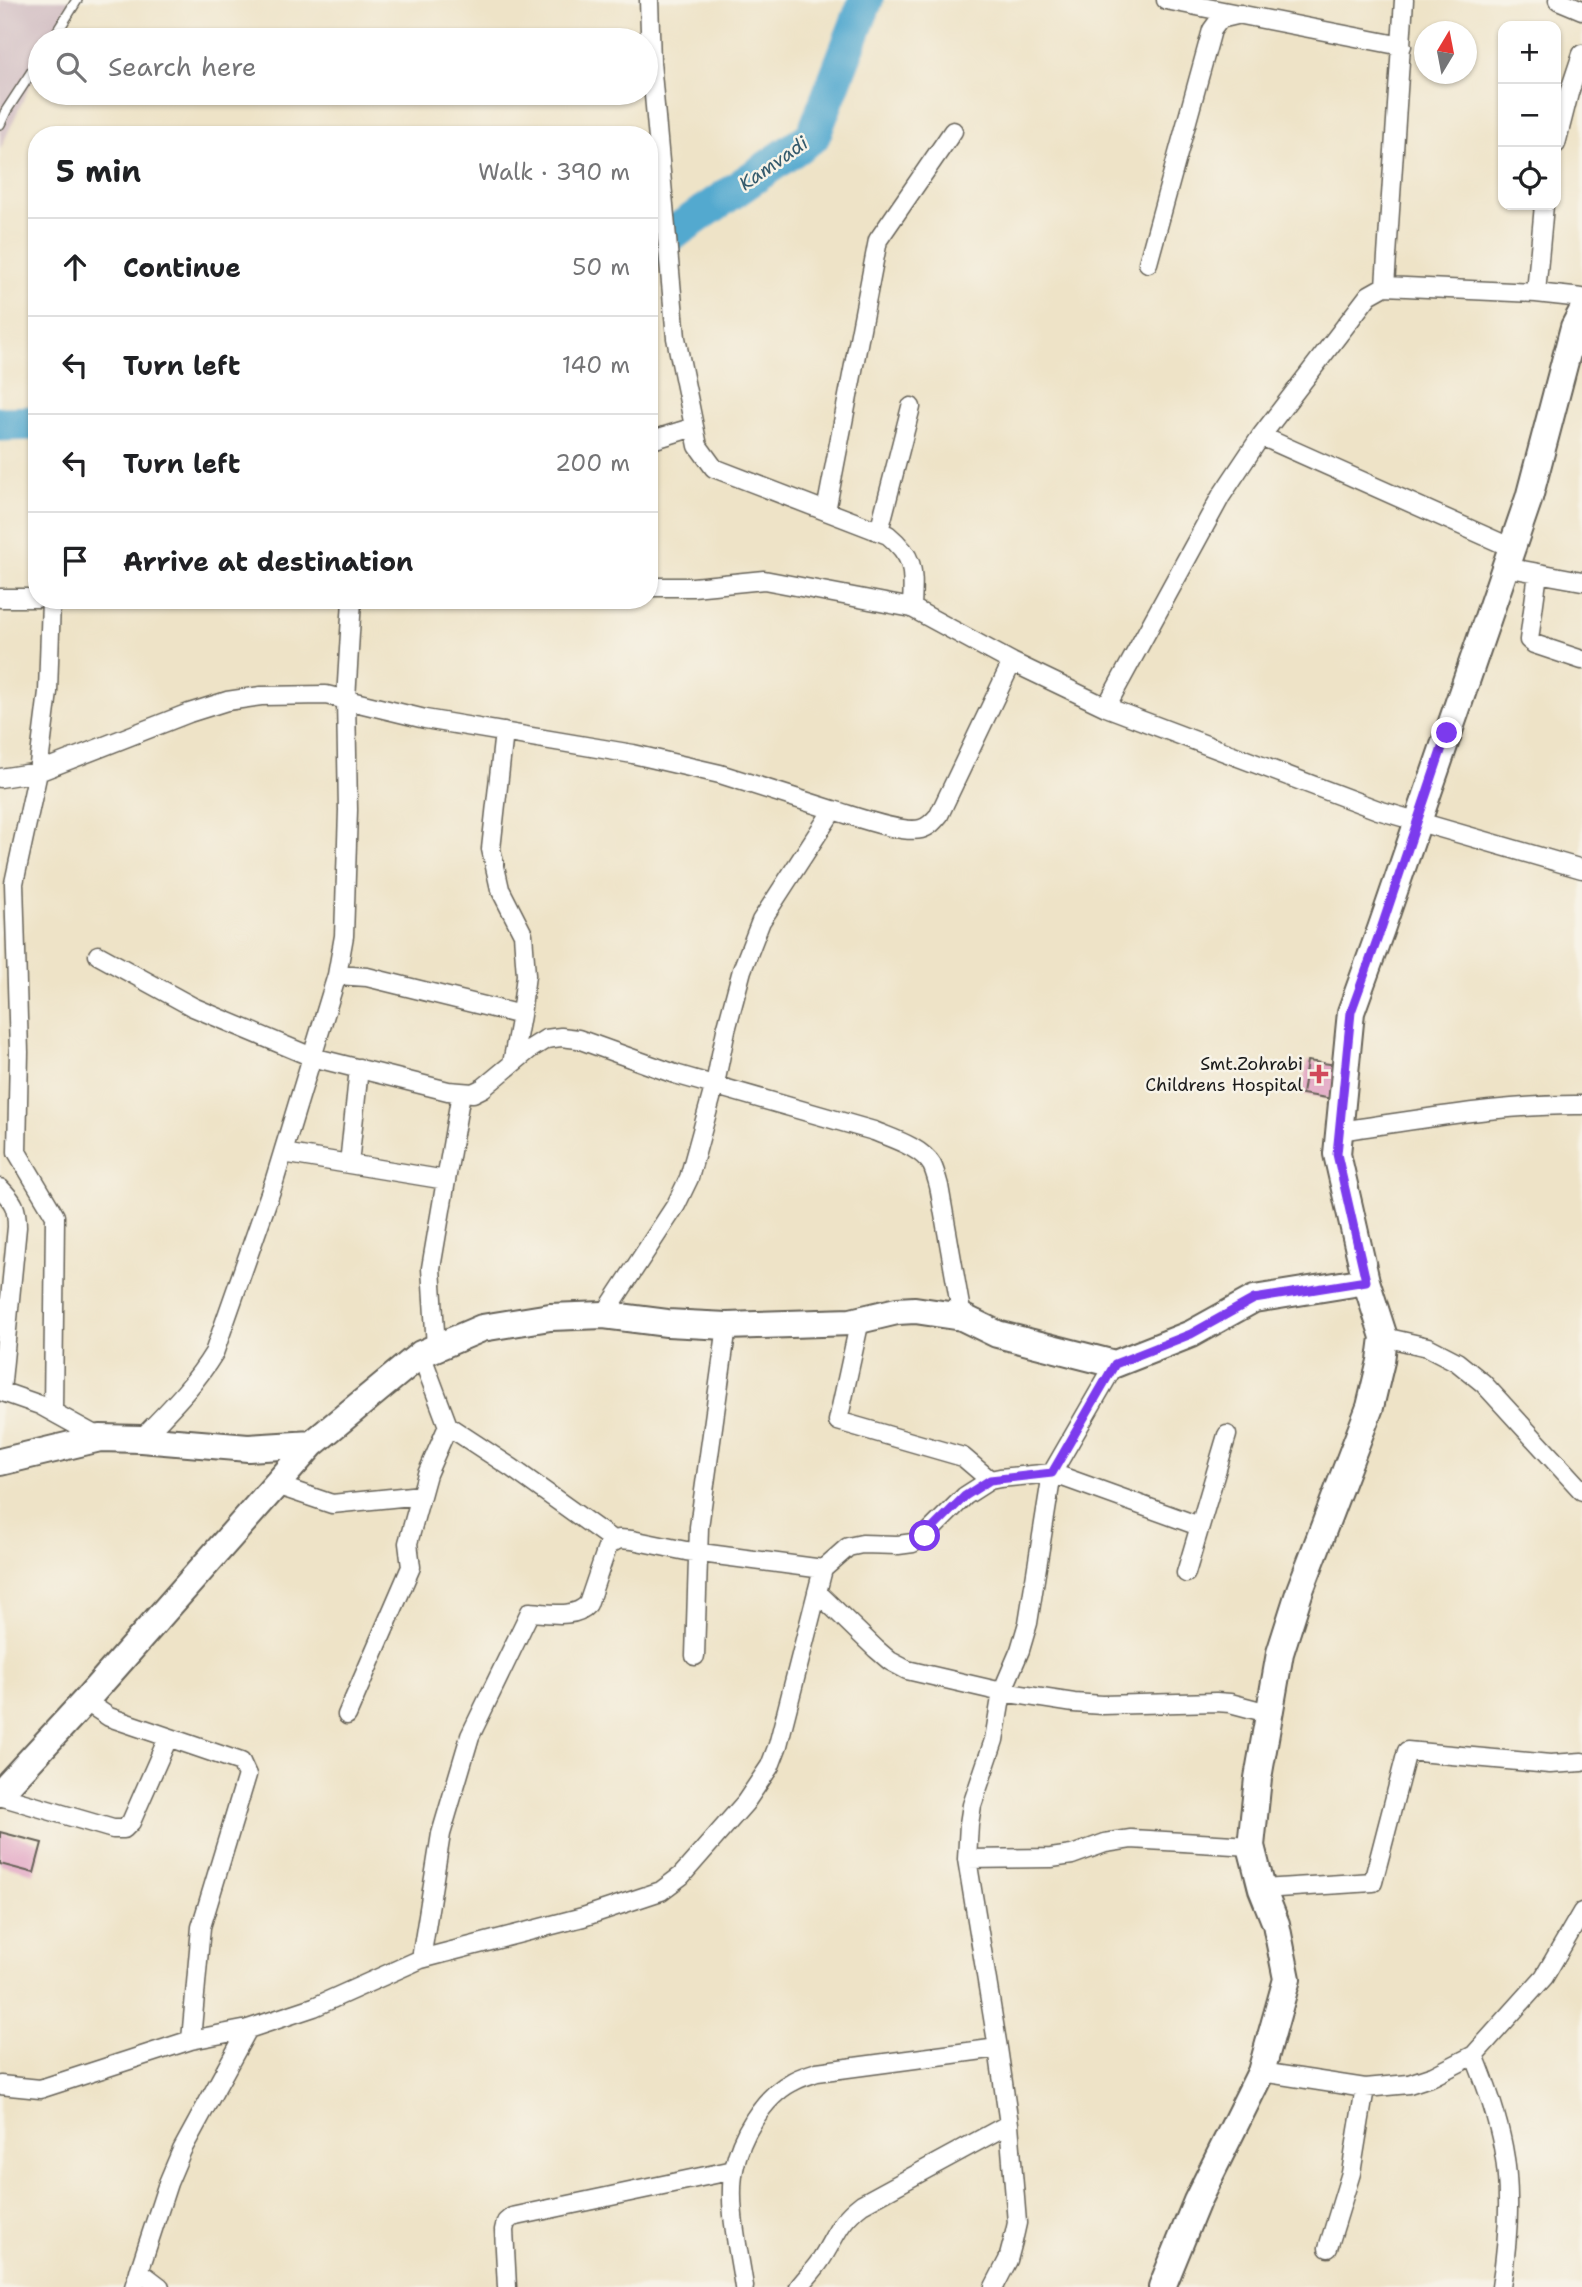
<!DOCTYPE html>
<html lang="en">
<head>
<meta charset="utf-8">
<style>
	:root { --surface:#fff; --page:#f2f2f2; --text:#202124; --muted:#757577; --line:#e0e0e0 }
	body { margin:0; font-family:"Shantell Sans",sans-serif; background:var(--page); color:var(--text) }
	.controls { position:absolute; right:21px; top:21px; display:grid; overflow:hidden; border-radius:14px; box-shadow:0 2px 5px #0004 }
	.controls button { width:63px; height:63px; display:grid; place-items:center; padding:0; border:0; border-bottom:2px solid var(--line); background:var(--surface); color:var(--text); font:35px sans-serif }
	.compass { position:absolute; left:1414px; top:21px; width:63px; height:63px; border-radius:50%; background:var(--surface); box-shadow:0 2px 5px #0004; rotate:10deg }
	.stop { position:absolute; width:21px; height:21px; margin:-16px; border:5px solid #7c3aed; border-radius:50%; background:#fff }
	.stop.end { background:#7c3aed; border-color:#fff; box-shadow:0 2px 7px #0008 }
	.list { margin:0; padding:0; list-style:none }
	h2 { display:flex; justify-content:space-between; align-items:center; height:91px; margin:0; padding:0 28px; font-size:30px }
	h2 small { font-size:23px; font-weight:400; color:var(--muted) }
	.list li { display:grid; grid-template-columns:46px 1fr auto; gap:21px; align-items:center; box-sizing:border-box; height:98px; padding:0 28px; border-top:2px solid var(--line) }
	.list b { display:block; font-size:26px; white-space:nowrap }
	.list em { font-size:23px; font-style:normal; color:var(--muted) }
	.icon { flex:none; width:38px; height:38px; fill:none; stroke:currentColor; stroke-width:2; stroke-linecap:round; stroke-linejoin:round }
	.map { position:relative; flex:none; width:1582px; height:2287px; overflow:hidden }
	.search { position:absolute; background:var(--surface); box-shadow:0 2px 5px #0004; left:28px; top:28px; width:630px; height:77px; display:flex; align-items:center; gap:18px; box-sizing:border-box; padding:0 24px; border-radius:38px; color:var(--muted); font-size:26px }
	.panel { position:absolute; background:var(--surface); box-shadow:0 2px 5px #0004; left:28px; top:126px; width:630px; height:483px; border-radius:28px }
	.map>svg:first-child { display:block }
</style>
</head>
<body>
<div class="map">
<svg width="1582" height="2287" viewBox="0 0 1582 2287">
	<rect width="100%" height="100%" fill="#f7f3e8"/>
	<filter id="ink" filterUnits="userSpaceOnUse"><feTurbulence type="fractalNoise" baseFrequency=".0143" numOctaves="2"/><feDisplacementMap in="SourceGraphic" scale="14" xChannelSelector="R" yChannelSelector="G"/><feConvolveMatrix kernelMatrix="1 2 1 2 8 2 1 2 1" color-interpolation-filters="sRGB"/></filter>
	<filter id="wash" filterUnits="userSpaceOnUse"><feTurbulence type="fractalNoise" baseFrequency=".00686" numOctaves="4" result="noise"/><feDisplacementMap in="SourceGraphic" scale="28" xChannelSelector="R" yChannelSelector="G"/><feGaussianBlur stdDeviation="1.57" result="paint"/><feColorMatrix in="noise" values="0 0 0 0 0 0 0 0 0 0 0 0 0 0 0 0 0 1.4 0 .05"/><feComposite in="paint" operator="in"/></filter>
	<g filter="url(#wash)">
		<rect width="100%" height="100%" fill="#eee3c7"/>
		<path fill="#d2bec3" d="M0 0H70L51 40H40V63L0 150Z"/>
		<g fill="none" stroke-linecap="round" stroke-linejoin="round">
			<path stroke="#53a9cf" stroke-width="35" d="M649 250 813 136 866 0
				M0 424 37 423"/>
		</g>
		<g id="blocks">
			<path fill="#e09cc0" d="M1307 1061 1338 1065 1333 1099 1302 1094Z
				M0 1832 42 1843 34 1873 0 1864Z"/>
		</g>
	</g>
	<g filter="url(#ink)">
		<use href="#blocks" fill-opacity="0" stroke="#666258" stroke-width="2"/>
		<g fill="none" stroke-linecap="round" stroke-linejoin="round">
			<g stroke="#666258" stroke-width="12">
				<path id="lane" d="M52 40 77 0
					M0 124 6 111 40 59"/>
			</g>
			<g stroke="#666258" stroke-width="21">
				<path id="street" d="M649 0 651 62 676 338 698 446 714 468 888 535C917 559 913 573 912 608L1012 662 1106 707 1378 810 1582 869
					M1166 0 1402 46
					M1558 0 1582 10
					M1556 144 1569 93 1582 54
					M1148 263 1212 30 1220 19 1241 14
					M1385 286 1404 0
					M1536 293 1544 205
					M1261 436 1512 548
					M649 441 694 427
					M826 511 878 240 953 131
					M879 531 911 407
					M1505 567 1582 581
					M1538 573 1529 640 1534 644 1582 660
					M649 587H693L764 580 912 608
					M0 598H37
					M51 600 48 692 38 772 14 883 19 1052 17 1152 55 1216 53 1411
					M1106 707 1221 496 1261 436 1369 295 1385 286 1536 293 1582 298
					M504 732 491 849 500 889 523 934 526 975 521 1015 512 1064
					M0 778 38 772 189 713 227 701 261 696 326 695 425 719 633 754 720 774 833 810 761 921 742 970 726 1030 715 1084 689 1178 676 1205 604 1315
					M833 810C854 816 902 834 921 829 929 827 934 821 939 815L1012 662
					M98 955 193 1007 312 1057 448 1091 473 1093 483 1088 530 1049 546 1039 561 1037 578 1039 675 1074 874 1131C893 1139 921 1147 932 1165 935 1171 937 1179 939 1186L962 1317
					M337 975 367 977 521 1015
					M359 1068 349 1164 446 1180
					M1339 1131C1420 1120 1500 1104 1582 1105
					M283 1153 349 1164
					M0 1188C14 1202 17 1207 17 1227L1 1391
					M860 1320 838 1421 963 1457 990 1480
					M1384 1337 1428 1347 1457 1362 1483 1383 1582 1491
					M436 1347 431 1268 461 1093
					M421 1354 448 1426 512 1468 614 1541
					M0 1391 40 1405 100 1438
					M141 1439C168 1411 194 1386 214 1353L274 1182 337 975 344 936 345 906 348 810 346 699 352 600
					M276 1485 332 1504 421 1495
					M1186 1573 1227 1435
					M817 1592 876 1649 890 1661 907 1670 1002 1692 1074 1703 1102 1705 1216 1702 1230 1703 1268 1713
					M695 1656 699 1527 727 1326
					M85 1701 109 1717 241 1762 247 1775 201 1927 191 2040
					M347 1715 411 1567 408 1543 427 1474 448 1426
					M0 1796 113 1829H124L131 1822 168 1738
					M967 1859 1051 1858 1072 1855 1105 1843 1131 1839 1251 1846
					M1262 1889 1373 1882 1407 1751 1550 1764 1582 1762
					M421 1959 583 1917 661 1891 681 1876 745 1803 770 1766 778 1745 823 1569
					M1474 2055C1486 2084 1497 2116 1503 2147 1512 2192 1508 2242 1501 2287
					M1261 2072 1365 2088 1409 2084 1433 2076 1474 2055 1544 1977 1582 1912
					M0 2085 40 2089 191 2040 248 2029 314 2007 421 1959 441 1834 470 1736 530 1612C549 1613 575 1619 588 1604L608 1545 619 1539 632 1540 686 1551 823 1569 848 1547 862 1544 898 1545 913 1543 925 1536 965 1496 990 1480 1000 1478 1052 1473 1199 1526
					M1328 2248 1351 2173 1365 2088
					M139 2271 160 2287
					M134 2287 168 2183 182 2150 248 2029
					M507 2287 504 2230 506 2222 512 2217 734 2170
					M744 2287C739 2251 727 2205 734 2169 740 2137 763 2097 792 2082 800 2077 809 2075 817 2072L998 2048
					M799 2287C806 2278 814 2270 820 2261 836 2237 837 2223 862 2204L1009 2124
					M994 2287 1008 2260 1013 2241 1017 2223 1015 2198 1009 2124 998 2048 967 1859 969 1824 972 1805 994 1740 1002 1692 1020 1650 1028 1623 1052 1473 1115 1364"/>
			</g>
			<g stroke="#666258" stroke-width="30">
				<path id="secondary" d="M0 1462 100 1438 141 1439 248 1448 312 1444
					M0 1793 85 1701 312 1444 421 1354 482 1328 550 1317 604 1315 667 1323 727 1326 851 1322 897 1311 915 1310 962 1317 997 1334 1115 1364 1191 1334 1254 1299 1366 1281 1337 1154 1351 1012 1381 929 1529 498 1574 327 1582 312
					M1162 2287 1197 2201 1261 2072 1287 1979 1276 1924 1262 1889 1251 1846 1258 1778 1280 1653 1300 1590 1370 1407 1381 1361 1384 1337 1366 1281"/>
			</g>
			<use href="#lane" stroke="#fff" stroke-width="9"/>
			<use href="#street" stroke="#fff" stroke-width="18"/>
			<use href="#secondary" stroke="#fff" stroke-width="26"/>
		</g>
	</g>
	<g fill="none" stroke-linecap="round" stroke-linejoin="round" filter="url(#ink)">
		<path stroke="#7c3aed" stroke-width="9" d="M925 1536 965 1496 990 1480 1052 1473 1115 1364 1191 1334 1254 1299 1366 1281 1337 1154 1351 1012 1381 929 1447 733"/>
	</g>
	<path fill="#d1495b" stroke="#f7f3e8" stroke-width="2.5" d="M1315.5 1063.5h7v7h7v7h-7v7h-7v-7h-7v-7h7z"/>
	<g text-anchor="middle" stroke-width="5" stroke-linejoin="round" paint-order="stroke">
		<g font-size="18" fill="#1c1c1c" stroke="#f7f3e8" text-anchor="end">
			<text x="1303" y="1070">Smt.Zohrabi<tspan x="1303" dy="21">Childrens Hospital</tspan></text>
		</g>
		<g font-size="19" font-style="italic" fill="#355b6d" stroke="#f7f3e8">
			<text transform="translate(773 163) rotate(-35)" y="7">Kamvadi</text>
		</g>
	</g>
</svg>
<div class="controls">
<button>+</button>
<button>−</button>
<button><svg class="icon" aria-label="locate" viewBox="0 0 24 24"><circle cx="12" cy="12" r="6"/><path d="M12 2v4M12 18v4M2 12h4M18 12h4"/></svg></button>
</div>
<svg class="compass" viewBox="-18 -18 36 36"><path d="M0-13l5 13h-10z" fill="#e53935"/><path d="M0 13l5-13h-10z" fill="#757577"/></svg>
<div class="stop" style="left:925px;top:1536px"></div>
<div class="stop end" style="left:1447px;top:733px"></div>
<div class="search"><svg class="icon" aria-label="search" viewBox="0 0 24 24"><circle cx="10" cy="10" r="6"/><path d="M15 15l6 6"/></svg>Search here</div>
<section class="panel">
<h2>5 min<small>Walk · 390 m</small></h2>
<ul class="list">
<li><svg class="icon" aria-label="ahead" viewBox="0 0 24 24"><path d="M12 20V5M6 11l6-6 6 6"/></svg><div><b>Continue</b></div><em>50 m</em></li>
<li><svg class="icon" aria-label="left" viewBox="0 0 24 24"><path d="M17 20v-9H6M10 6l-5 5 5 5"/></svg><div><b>Turn left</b></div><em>140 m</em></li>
<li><svg class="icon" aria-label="left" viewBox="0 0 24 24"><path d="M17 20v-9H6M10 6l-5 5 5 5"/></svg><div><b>Turn left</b></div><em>200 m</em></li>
<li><svg class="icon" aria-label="arrive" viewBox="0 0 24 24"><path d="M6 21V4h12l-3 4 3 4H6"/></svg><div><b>Arrive at destination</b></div></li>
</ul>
</section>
</div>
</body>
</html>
